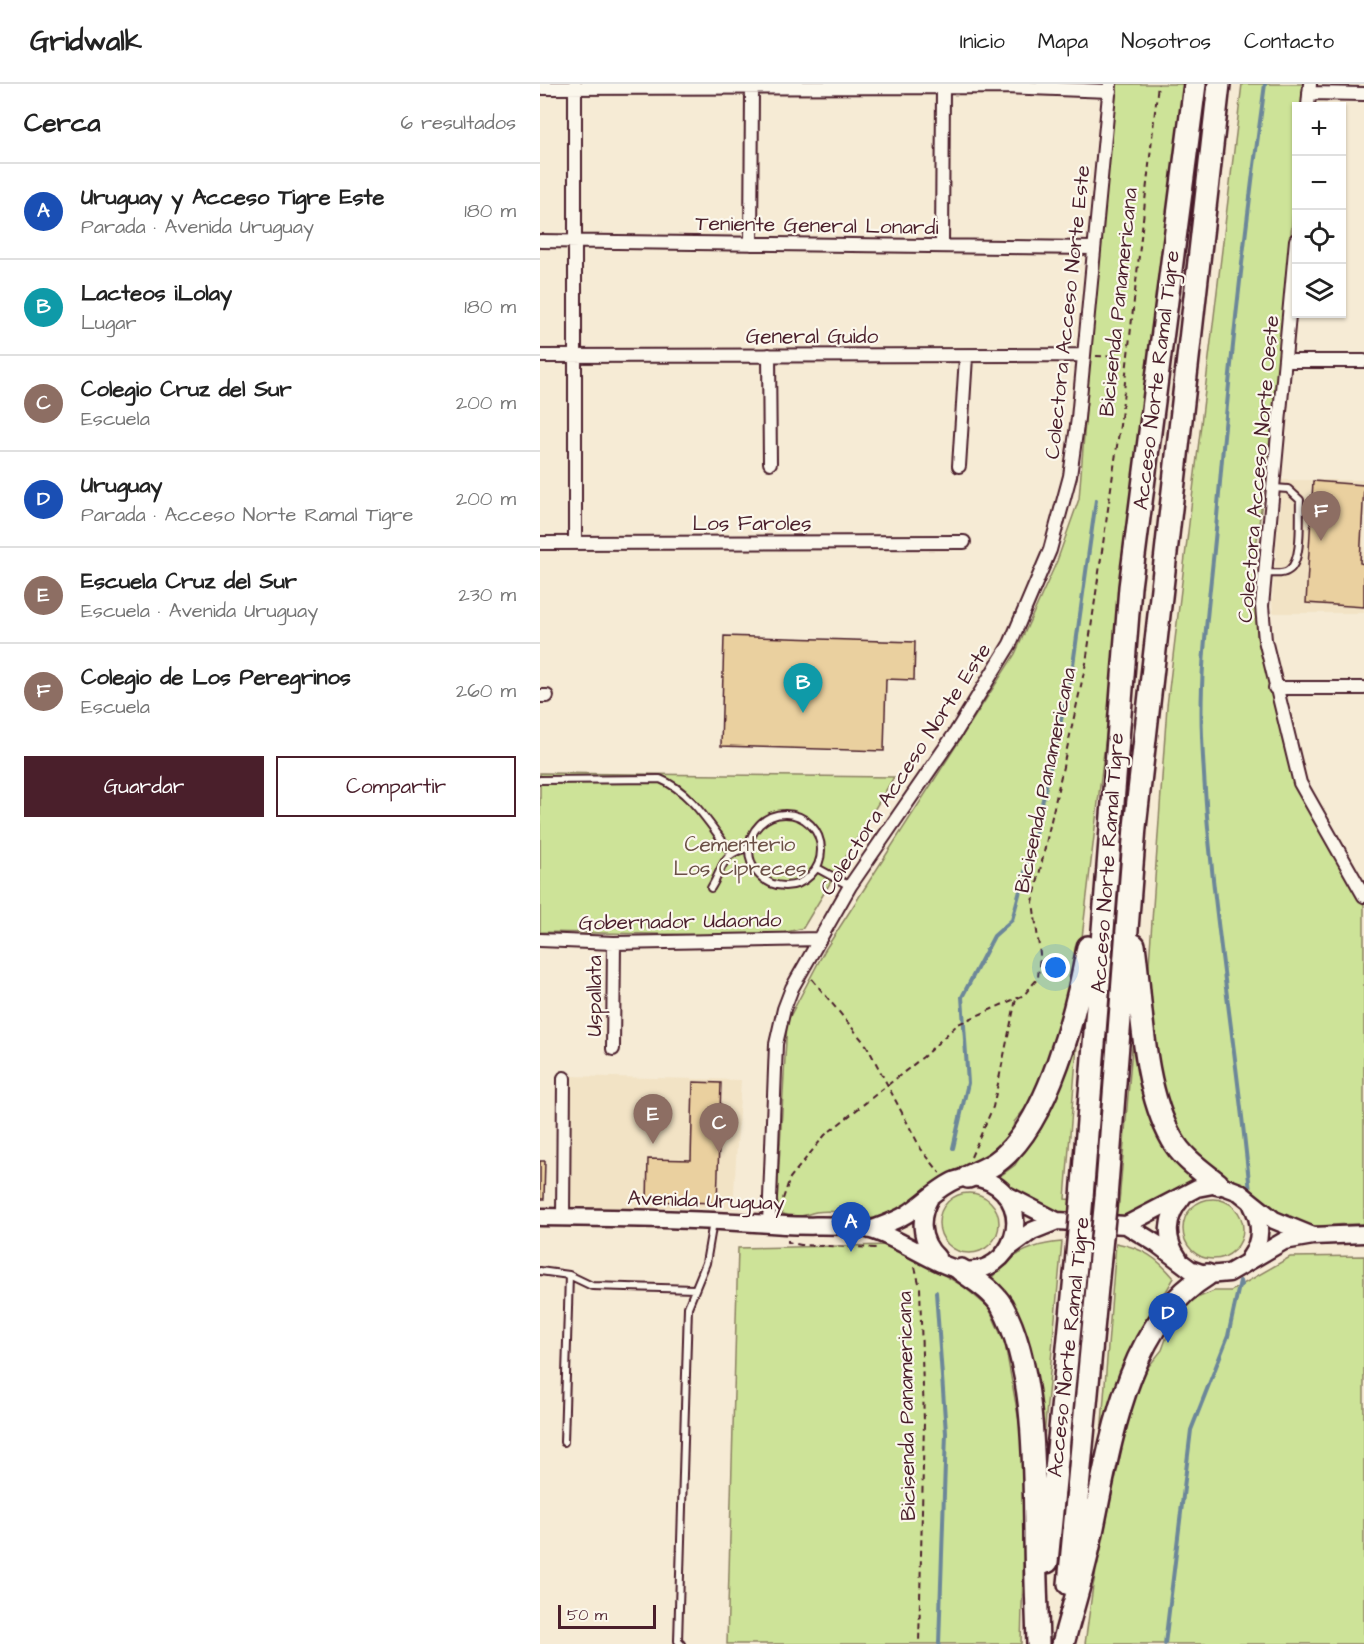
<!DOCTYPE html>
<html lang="es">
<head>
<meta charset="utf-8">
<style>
	:root { --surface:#fff; --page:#f6f6f6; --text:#222; --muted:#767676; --line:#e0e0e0; --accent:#4a1f2b }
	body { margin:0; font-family:"Architects Daughter",sans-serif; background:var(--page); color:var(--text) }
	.controls { position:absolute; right:18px; top:18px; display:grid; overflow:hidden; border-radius:0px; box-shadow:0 2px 4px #0004 }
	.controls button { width:54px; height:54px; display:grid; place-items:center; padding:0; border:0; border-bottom:2px solid var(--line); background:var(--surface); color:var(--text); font:30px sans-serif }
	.scale { position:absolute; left:18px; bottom:15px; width:98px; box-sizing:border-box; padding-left:6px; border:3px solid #4a1f2b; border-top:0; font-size:16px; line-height:21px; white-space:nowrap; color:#4a1f2b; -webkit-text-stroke:4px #fbf7ec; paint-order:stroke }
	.you { position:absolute; left:516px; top:884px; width:21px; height:21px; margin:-15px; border:4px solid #fff; border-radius:50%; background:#1a73e8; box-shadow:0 0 0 9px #1a73e833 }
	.badge { display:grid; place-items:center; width:39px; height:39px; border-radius:50%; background:var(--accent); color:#fff; font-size:20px; font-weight:700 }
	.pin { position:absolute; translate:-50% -50px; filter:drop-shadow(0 2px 3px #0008) }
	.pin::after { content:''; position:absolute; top:32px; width:21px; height:18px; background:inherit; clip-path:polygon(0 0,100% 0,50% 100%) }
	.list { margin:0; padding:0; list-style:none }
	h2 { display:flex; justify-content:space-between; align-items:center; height:78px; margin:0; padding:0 24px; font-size:26px }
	h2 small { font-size:20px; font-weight:400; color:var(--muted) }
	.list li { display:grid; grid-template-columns:39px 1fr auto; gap:18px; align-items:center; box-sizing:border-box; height:96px; padding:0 24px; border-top:2px solid var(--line) }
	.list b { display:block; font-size:22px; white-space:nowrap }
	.list p { margin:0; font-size:20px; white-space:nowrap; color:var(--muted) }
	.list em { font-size:20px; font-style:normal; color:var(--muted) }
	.actions { display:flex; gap:12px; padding:18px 24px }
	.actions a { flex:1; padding:14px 0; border:2px solid var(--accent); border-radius:0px; text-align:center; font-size:21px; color:var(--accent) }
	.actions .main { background:var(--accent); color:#fff }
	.icon { flex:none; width:33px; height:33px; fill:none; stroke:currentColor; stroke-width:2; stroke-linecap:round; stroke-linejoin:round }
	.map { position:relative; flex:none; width:824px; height:1560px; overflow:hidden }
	header { display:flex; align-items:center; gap:36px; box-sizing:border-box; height:84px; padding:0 30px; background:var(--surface); border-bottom:2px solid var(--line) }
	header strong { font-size:28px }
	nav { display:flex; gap:33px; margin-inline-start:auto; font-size:21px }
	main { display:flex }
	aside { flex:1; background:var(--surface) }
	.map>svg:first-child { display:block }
</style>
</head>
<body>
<header>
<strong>Gridwalk</strong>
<nav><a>Inicio</a><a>Mapa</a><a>Nosotros</a><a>Contacto</a></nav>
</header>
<main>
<aside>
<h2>Cerca<small>6 resultados</small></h2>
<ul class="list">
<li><span class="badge" style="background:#1a4fb4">A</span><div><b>Uruguay y Acceso Tigre Este</b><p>Parada · Avenida Uruguay</p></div><em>180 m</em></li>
<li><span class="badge" style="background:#0f9aa8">B</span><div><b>Lacteos iLolay</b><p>Lugar</p></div><em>180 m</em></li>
<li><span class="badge" style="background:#8d6e63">C</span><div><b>Colegio Cruz del Sur</b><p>Escuela</p></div><em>200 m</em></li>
<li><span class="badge" style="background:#1a4fb4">D</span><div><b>Uruguay</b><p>Parada · Acceso Norte Ramal Tigre</p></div><em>200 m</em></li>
<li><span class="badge" style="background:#8d6e63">E</span><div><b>Escuela Cruz del Sur</b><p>Escuela · Avenida Uruguay</p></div><em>230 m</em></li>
<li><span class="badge" style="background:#8d6e63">F</span><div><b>Colegio de Los Peregrinos</b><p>Escuela</p></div><em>260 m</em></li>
</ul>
<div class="actions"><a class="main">Guardar</a><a>Compartir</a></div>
</aside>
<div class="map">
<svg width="824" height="1560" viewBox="0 0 824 1560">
	<rect width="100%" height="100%" fill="#f6ebd5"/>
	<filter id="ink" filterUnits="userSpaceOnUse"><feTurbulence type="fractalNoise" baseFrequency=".0167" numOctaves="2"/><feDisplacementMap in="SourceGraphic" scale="12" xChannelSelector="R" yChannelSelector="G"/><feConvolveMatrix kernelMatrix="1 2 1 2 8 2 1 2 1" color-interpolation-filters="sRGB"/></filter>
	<g filter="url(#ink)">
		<path fill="#f2e3c5" d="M742 396H824V529H733L732 517Z
			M29 992 201 996 193 1124H29Z"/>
		<path fill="#cde398" stroke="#8c8162" stroke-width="1.5" d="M577 0H643L539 879 505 1000 474 1038 471 1055 466 1066 383 1114 339 1136C320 1131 296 1125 276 1128 263 1131 254 1137 240 1128L237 1116 247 938 285 866 475 570 517 477 539 415 554 223Z
			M702 0H765L763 22H756V91L740 278 714 479 717 553 756 702 824 821V1140C801 1139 778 1144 755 1141L642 1065 626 1022 607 909 627 622Z
			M0 689 354 693 263 844 231 852 0 848Z
			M595 928 603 984 663 1096 581 1136 529 1135 455 1096 475 1081 490 1057 538 948 525 1115 579 1119Z
			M399 1139a30 30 0 1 1 60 0a30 30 0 1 1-60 0Z
			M643 1145a30 30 0 1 1 60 0a30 30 0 1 1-60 0Z
			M522 1158 498 1418 493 1329 450 1196C467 1172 493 1160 522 1158Z
			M576 1159C603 1164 617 1174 634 1194L606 1241 559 1378Z
			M352 1161 423 1202 449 1224 465 1260 483 1359 485 1418 481 1560H187L198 1164Z
			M824 1172V1560H545L553 1502 587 1336 600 1293 622 1266 635 1230 652 1216 674 1207H691L750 1173Z"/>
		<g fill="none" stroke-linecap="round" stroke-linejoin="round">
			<path stroke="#6c8799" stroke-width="4" d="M413 1064 428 999 422 913 454 852 472 836 493 759 532 588 556 416
				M710 1108C696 956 668 805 662 652 659 583 670 513 676 445 688 296 704 148 725 0
				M396 1208 406 1349 399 1560
				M625 1560 651 1346 688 1252 700 1197 701 1201"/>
		</g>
		<path fill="#ead09f" stroke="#4a1f2b" stroke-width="1.5" d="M773 397 824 401 820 479 824 480V523L766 519Z
			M184 552 375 558 374 596 346 595 344 667 181 662Z
			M153 998 181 999 177 1119 107 1117 108 1075 151 1076Z
			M0 1077H5L4 1115H0Z"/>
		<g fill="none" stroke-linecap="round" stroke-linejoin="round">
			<g stroke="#4a1f2b" stroke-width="10">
				<path id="lane" d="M725 489C732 489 743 491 749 486 763 476 759 433 760 416L748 405 734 404
					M0 696 120 695C151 707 171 743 191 768
					M209 766a36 36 0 1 1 72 0a36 36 0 1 1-72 0Z
					M277 784 310 802
					M171 804C185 781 181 769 209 764
					M0 1187 29 1191 52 1202 155 1205
					M24 1358 29 1191
					M141 1560 138 1557 148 1223 166 1179 173 1138"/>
			</g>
			<g stroke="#4a1f2b" stroke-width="16">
				<path id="street" d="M35 0V459
					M0 4 463 3 570 7
					M769 9 824 10
					M768 22 770 0
					M756 156 722 522 725 556 760 699 824 812
					M0 157 553 164
					M211 160 212 5
					M402 162 403 4
					M229 271 230 379
					M0 272 544 271
					M746 277H824
					M419 382 426 273
					M0 459 424 458
					M735 604H824
					M0 612H7
					M0 856 74 859 280 855
					M73 965 74 859
					M23 1133 24 994
					M229 1139 236 960 244 925 252 904 310 802 416 648 470 560 510 466 530 392 538 334 570 0"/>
			</g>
			<g stroke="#4a1f2b" stroke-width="21">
				<path id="secondary" d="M465 1110 517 1137 586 1141 657 1104 678 1100 699 1108 734 1136 773 1152
					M391 1112C379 1132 379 1156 397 1173
					M0 1133C82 1134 164 1135 245 1141 272 1143 305 1139 331 1146 360 1154 398 1183 422 1186 473 1193 497 1122 450 1098 415 1081 394 1113 367 1130 356 1137 343 1141 330 1146
					M586 1141 617 1160 650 1185 667 1191 689 1189 744 1157 773 1152 824 1150
					M470 1163 492 1147 517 1137
					M639 1175C624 1155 626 1132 642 1114
					M709 1175C722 1158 722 1140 712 1121"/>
			</g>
			<g stroke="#4a1f2b" stroke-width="26">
				<path id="highway" d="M594 861C602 920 602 1003 632 1055 642 1074 662 1087 678 1100
					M428 1093C438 1088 449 1084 457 1078 509 1040 537 924 548 863
					M542 1113 590 503 655 0
					M566 1114 595 743 679 0
					M421 1186C435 1196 452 1206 462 1222 495 1281 494 1379 495 1446 495 1484 497 1522 498 1560
					M507 1478 535 1192
					M529 1500 558 1193
					M523 1560C531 1529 541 1498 548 1467 568 1378 581 1243 667 1191"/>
			</g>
			<path stroke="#4a1f2b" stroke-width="2" stroke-dasharray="6 4.5" stroke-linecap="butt" d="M556 272 586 273
				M272 895 327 962 381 1065 400 1089
				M431 1073 453 1023 476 915
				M243 1115 250 1094 285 1051 383 973 418 940 484 911 498 894 500 870 493 818 546 579 581 334 618 0
				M248 1156V1158L261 1161 336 1164
				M375 1183 380 1203 384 1338 379 1560"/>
			<use href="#lane" stroke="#fbf7ec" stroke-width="6"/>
			<use href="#street" stroke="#fbf7ec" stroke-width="12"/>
			<use href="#secondary" stroke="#fbf7ec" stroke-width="16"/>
			<use href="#highway" stroke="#fbf7ec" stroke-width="21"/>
			<g stroke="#4a1f2b" stroke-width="26" stroke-linecap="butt">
				<path id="highway-bridge" d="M535 1192 542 1113
					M558 1193 566 1114"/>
			</g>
			<use href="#highway-bridge" stroke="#fbf7ec" stroke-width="21"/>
		</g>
	</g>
	<g text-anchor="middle" stroke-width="4.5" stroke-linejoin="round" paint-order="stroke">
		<g font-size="21" fill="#4a1f2b" stroke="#fbf7ec">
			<text transform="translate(277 141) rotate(1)" y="7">Teniente General Lonardi</text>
			<text transform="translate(578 218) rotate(-84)" y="7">Bicisenda Panamericana</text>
			<text transform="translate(527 228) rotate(-84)" y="7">Colectora Acceso Norte Este</text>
			<text x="272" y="259">General Guido</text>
			<text transform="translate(616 296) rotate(-83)" y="7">Acceso Norte Ramal Tigre</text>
			<text transform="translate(718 385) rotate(-85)" y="7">Colectora Acceso Norte Oeste</text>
			<text x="212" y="446">Los Faroles</text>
			<text transform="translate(365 685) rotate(-57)" y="7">Colectora Acceso Norte Este</text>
			<text transform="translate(505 696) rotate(-78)" y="7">Bicisenda Panamericana</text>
			<text transform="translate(567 779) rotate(-86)" y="7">Acceso Norte Ramal Tigre</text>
			<text transform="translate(140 837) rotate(-1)" y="7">Gobernador Udaondo</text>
			<text transform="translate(54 912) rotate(-90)" y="7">Uspallata</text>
			<text transform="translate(166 1116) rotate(2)" y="7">Avenida Uruguay</text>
			<text transform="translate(528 1263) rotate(-84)" y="7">Acceso Norte Ramal Tigre</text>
			<text transform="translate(366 1322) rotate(-91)" y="7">Bicisenda Panamericana</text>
		</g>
		<g font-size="21" fill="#6b5046" stroke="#fbf7ec">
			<text x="200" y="767">Cementerio<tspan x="200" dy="24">Los Cipreces</tspan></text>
		</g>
	</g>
</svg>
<div class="controls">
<button>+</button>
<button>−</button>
<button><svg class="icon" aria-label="locate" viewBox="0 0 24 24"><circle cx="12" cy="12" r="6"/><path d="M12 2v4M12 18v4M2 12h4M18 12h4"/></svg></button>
<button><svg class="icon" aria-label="layers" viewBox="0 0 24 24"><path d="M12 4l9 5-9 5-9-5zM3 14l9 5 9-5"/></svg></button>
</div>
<div class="scale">50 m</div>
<div class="you"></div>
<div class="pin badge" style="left:311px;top:1168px;background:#1a4fb4">A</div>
<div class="pin badge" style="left:263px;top:629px;background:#0f9aa8">B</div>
<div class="pin badge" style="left:179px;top:1069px;background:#8d6e63">C</div>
<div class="pin badge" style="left:628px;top:1259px;background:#1a4fb4">D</div>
<div class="pin badge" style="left:113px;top:1060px;background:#8d6e63">E</div>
<div class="pin badge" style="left:781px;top:457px;background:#8d6e63">F</div>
</div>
</main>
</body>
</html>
